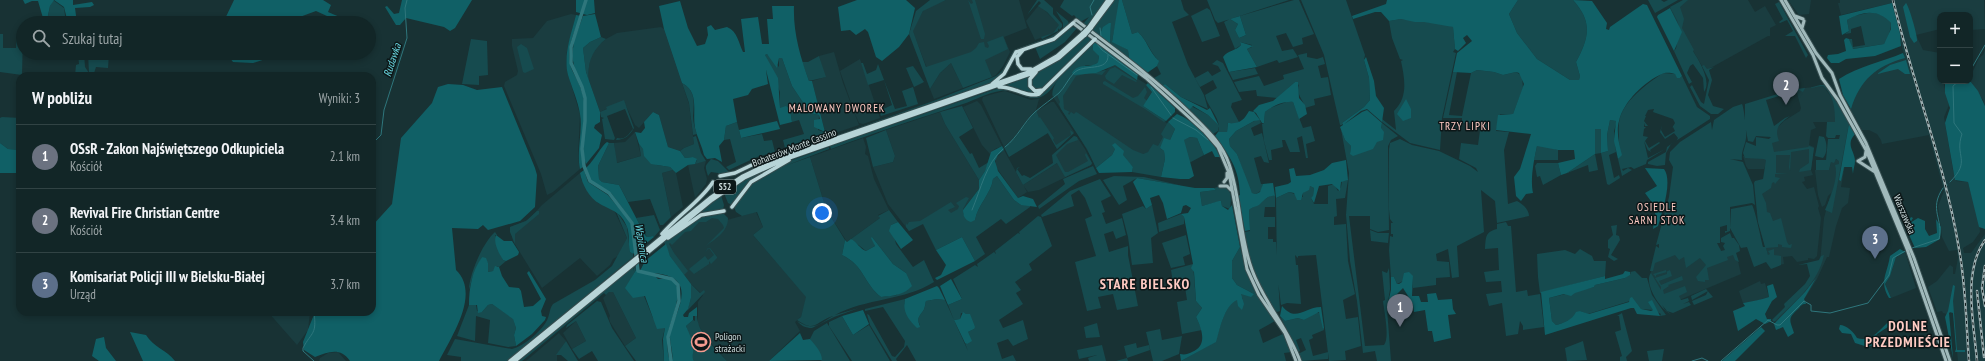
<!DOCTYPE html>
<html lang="pl">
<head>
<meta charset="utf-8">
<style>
	:root { --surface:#122627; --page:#1f3233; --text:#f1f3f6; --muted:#9ca5a7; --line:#314344; --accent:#2563eb }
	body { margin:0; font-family:"PT Sans Narrow",sans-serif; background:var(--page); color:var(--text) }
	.controls { position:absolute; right:12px; top:12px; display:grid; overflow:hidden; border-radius:8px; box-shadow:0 2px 6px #0003 }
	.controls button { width:36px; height:36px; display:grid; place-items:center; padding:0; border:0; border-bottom:1px solid var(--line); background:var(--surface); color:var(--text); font:20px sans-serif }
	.you { position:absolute; left:822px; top:213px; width:14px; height:14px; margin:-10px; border:3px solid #fff; border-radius:50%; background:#1a73e8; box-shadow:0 0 0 6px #1a73e833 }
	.badge { display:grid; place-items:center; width:26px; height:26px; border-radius:50%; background:var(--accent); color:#fff; font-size:13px; font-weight:700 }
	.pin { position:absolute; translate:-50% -33px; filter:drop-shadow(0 1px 2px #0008) }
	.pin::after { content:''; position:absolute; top:21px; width:14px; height:12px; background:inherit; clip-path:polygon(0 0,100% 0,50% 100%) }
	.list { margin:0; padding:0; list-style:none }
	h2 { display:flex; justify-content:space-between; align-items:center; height:52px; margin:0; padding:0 16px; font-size:17px }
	h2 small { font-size:13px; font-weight:400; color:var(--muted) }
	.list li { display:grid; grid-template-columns:26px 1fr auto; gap:12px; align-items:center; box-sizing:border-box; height:64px; padding:0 16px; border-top:1px solid var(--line) }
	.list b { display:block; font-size:15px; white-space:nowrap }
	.list p { margin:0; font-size:13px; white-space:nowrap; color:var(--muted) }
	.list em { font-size:13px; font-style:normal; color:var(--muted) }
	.icon { flex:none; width:22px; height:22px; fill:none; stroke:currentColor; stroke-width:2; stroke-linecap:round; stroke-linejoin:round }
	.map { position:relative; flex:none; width:1985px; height:361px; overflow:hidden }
	.search { position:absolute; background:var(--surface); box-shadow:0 2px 6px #0003; left:16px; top:16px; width:360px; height:44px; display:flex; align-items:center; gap:10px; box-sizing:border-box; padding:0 14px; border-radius:22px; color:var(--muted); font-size:15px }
	.panel { position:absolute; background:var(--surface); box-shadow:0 2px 6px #0003; left:16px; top:72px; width:360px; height:244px; border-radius:12px }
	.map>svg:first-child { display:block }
</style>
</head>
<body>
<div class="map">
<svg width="1985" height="361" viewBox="0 0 1985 361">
	<rect width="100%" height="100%" fill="#183234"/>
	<path fill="#1a3d40" d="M946 0H1019L1027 28 1004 37 1010 52 1003 66 996 75 992 77 979 49 928 71 913 32V28L925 8Z
		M1684 0H1748L1755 12 1765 6 1776 25 1770 28V36H1768L1705 71 1680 29 1670 8Z
		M1788 0H1811L1809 14 1799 15Z
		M1840 0H1984L1985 29 1970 30V15H1940V29L1916 35 1923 50 1940 53V81H1943L1949 105 1944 117 1953 170 1956 181 1968 182 1979 220 1980 232 1973 242 1963 248 1964 253H1971L1985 234V361H1958L1953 312 1947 314 1943 313 1942 311 1937 312 1928 287 1937 281 1950 265 1953 267V274H1955L1958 258 1957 250 1949 251 1942 237 1938 206 1944 191 1929 135 1882 144 1881 140 1877 134 1869 130H1862L1854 115 1841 187 1850 188 1848 203 1842 208 1836 226 1829 257H1827L1817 279 1805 298 1778 324 1773 319 1796 298 1820 263 1824 218 1831 193 1828 196 1825 205 1822 207 1818 195 1815 170H1829L1831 162 1838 159 1850 106 1858 89 1875 69 1904 55 1892 3 1841 15 1838 3H1840Z
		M1039 5 1060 25 1053 33 1035 40 1026 21Z
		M571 14 576 15 567 51 566 62 568 74 580 114 578 158 580 169 553 192 547 195 541 174 504 86 505 82 517 75 518 71 512 46V39L533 38 547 21Z
		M661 27 664 29 689 104 694 144 684 148 680 151 668 147 659 115 653 112 639 128 635 125 624 102 600 112 589 81V66L591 56 596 47 606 39 617 33Z
		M1985 50V106L1983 100 1968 81H1970V69L1973 71 1979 58 1983 55Z
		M834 52 843 83 859 125 826 136 812 81 825 77 819 56Z
		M860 59 880 118 863 124 859 123 855 114 840 71Z
		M951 63 963 88 934 99 930 89 940 73Z
		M1114 64 1146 84 1152 92 1143 106 1175 129 1160 148 1132 158 1115 143 1094 162 1077 133 1053 97 1060 93 1076 73 1106 70Z
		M1823 86 1838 106H1835V122H1813L1816 128 1811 130 1809 145 1814 147 1811 170 1813 175 1804 177 1805 181 1802 182 1807 189 1814 187 1819 206 1818 208 1821 218 1817 256 1814 259 1808 258V260L1797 262 1792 256 1783 257 1784 264 1771 266 1758 222 1755 188 1769 176 1771 140 1774 131 1784 121 1800 111 1801 108 1796 89Z
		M1005 91 1031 100 1039 99 1036 110 1015 138 1004 147 982 100 983 97 993 94Z
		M977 101 981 105 1002 146 995 149 990 154 982 145 963 107Z
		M1051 102H1054L1074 132 1057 149 1035 112Z
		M940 112 945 124 979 180V189L963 210V214L955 225 943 212 909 231 888 204 873 167 893 162 895 156 886 130Z
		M635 132 641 156 616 163 614 143 625 142Z
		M1074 136 1077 137 1085 149 1092 163 1091 165 1039 190 1028 192 1023 185 1057 163 1053 155Z
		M863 138 866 147 865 154 868 156 874 179 889 210 878 215 880 218 847 242 826 209 810 157Z
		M1004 150 1027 192 1018 198 996 167V158Z
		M1743 156 1767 158V162L1764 169H1748L1746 166Z
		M706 161 704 168 707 179 706 184 695 198 688 165Z
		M673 170 676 173 683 207 671 217 662 173Z
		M580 173 581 179 598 203 614 210 627 238 618 256 613 259 610 265 597 276 580 258 542 288 513 241 510 227 528 220 542 205Z
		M756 212 763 227 753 235 807 297 801 317 795 322 800 331 769 361H727L705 337 698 324V302L703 295 691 284 670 256 666 244 702 219 711 216 727 220Z
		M1720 248 1721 251 1719 252 1736 253 1741 274 1665 306 1650 276 1653 262 1677 252 1684 257 1687 266 1712 250Z
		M1905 252 1916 288 1891 298 1885 284 1890 276 1896 257Z
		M1760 281 1761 284 1765 283 1769 297 1756 301 1743 303 1739 291Z
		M609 292H613L636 338 625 346 610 322 609 318 610 316 603 298Z
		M268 312H310L308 330 297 345Z
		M576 321 586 341 572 349 563 333Z
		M559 333 566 341 557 355V361H526Z
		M338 352 346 361H319L320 358 328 353Z"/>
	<path fill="#164b4f" d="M53 0 64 8 66 23 61 18 51 16 49 23 47 21 50 6Z
		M930 0H946L923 11 913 31 926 67 971 52 976 48 979 43 984 42 985 47 988 48 989 46 987 42 1003 36 1008 49 985 60 992 77 963 88 951 63 940 73 930 89 909 34 916 11Z
		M968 0 971 4 973 3 972 0H975L985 34 984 39H981Z
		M1037 0H1044L1053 8V14L1062 24V27L1059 30 1058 28V31L1042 39 1041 37 1053 33 1059 25 1047 12 1038 6 1041 3 1039 1 1027 15Z
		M1064 0H1106L1086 27 1083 24 1089 17 1080 22 1074 15 1072 16 1060 7Z
		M1114 0H1119L1120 3 1112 41 1128 50 1129 58 1110 44 1111 23 1101 31 1099 36 1092 31Z
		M1122 0H1181L1184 10 1189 15 1172 22 1188 65 1204 95 1208 109 1181 97 1165 84 1162 86 1154 78 1161 74 1157 66 1158 60C1149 51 1148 41 1138 32L1132 34Z
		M1207 0H1289L1218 23 1215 20Z
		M1294 0H1299L1314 34 1302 38 1303 44 1293 47 1286 33 1276 36 1282 51 1293 49 1298 57 1279 63 1277 60 1257 67 1247 49 1252 47V45L1240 42 1241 45 1235 49 1224 22 1230 19 1238 24 1235 30 1239 38 1246 35 1240 16Z
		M1301 0H1346L1365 55 1364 60 1369 78 1370 100 1364 107 1342 123V125H1340L1324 55Z
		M1518 0H1573C1593 22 1589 38 1576 62L1580 76 1579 80H1570L1537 59 1517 33 1509 14Z
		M1648 0H1661L1664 2 1668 0H1678L1655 13Z
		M1683 0H1688L1680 7 1684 19 1682 28 1694 50 1693 51C1699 61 1712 81 1704 92L1703 78 1693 64 1690 66 1687 73 1692 82 1689 84 1674 51C1677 48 1676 47 1677 43 1681 23 1679 25 1670 7Z
		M1779 2 1808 55 1806 58 1795 36H1785L1793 31 1787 20 1780 23 1779 22 1783 19 1775 4Z
		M1207 8 1210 10 1220 36 1202 42 1191 16Z
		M1056 11 1068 21 1069 24 1055 37 1015 51 1003 73 993 82 827 139 936 100 996 76 1002 71 1014 50 1050 37 1063 29V23Z
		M1872 12 1885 16 1891 23C1891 30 1888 38 1884 44L1852 49 1849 39H1852L1853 47 1865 45 1861 26 1851 29V33L1845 34 1849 31 1847 20 1854 16Z
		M1401 19 1444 24 1453 27 1455 49 1453 52 1456 53 1442 118 1440 150 1410 143 1382 122V119L1396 130 1394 111C1408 97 1405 80 1401 61L1403 60 1400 59 1392 38 1389 21Z
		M1072 27 1077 28 1065 42 1040 59 1035 47 1057 39Z
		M0 34H3V48H16L17 34H23L22 75 0 72Z
		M1088 35 1090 39 1089 43 1043 88 1037 90 1031 86V80L1036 74 1074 48Z
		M601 37 606 39C592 50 587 63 589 81L586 72 583 48 590 42Z
		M471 39 487 41 488 75 479 76V85L462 84Z
		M1093 43 1099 56 1098 62 1094 65H1086L1076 73C1087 72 1096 73 1106 70L1102 75 1090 73 1076 76 1063 96 1064 109 1070 112 1068 113 1069 115 1071 112 1074 114 1076 112 1078 113 1133 150 1143 154 1148 152 1153 144 1158 146 1163 137 1161 134 1168 122 1175 129 1170 140 1160 148 1164 151 1165 159 1161 177 1132 172 1133 167 1115 149 1112 155 1096 168 1087 149 1061 109 1059 104 1060 102 1057 95 1053 97C1047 84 1083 53 1093 43Z
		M521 44 527 48 534 69 525 73 523 72 517 47Z
		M78 53H84L85 67 89 73 88 53H109L108 68 96 67 93 76H75L76 65 79 64Z
		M1307 53V57L1317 59 1323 57 1325 64 1318 66 1321 78 1328 77 1331 95 1314 99 1315 105 1305 108C1303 98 1296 96 1299 85L1295 82 1277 98 1257 96 1256 90 1239 92 1234 82 1259 76 1264 86 1284 79 1283 75 1304 69 1298 55Z
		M767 54 779 67V58H782L792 86 810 113 819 115 818 130 825 132 826 136 785 148 783 140 804 134 799 120 792 122 790 109 780 108V92L765 55Z
		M819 56 826 77 809 81 802 62H808Z
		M1217 60 1223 63 1242 100 1232 103 1231 107 1239 122V124L1228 123 1227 132H1218C1223 120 1207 107 1205 95L1217 88 1213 80 1200 87 1195 78 1208 71 1212 76 1221 71 1218 66 1212 64Z
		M861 63H863L867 74 876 70 878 64 895 109 907 106 902 91 913 87 918 104 881 116 879 111 892 105 884 80 868 85Z
		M1704 65 1707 69 1714 67 1709 70 1712 80 1708 95 1713 106 1724 109 1718 114H1711L1700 106 1690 87 1692 85 1701 102 1704 104 1709 80 1702 66Z
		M913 66 924 82 914 87 906 68Z
		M1115 67 1137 81 1136 82 1122 75 1114 84 1106 79 1105 76 1110 69Z
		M1255 68 1258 74 1233 80 1229 72Z
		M1477 70 1494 72 1503 75 1516 72 1522 76 1523 88 1513 114H1500L1496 131 1509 132 1504 150 1508 204 1517 201C1523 204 1529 210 1529 216L1497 223 1495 201 1481 190 1484 232 1457 246 1459 277 1452 278 1448 249 1436 254 1437 261 1449 262 1450 277 1436 278V285L1413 288V276L1397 284 1394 277H1391L1389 250 1390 236 1393 237V234H1391V223H1393L1390 219 1389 210V149L1390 143 1400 139 1412 145 1439 151 1470 166 1478 172 1476 168 1459 159 1461 143 1478 145 1481 123H1462V118H1443L1453 72H1457L1449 115 1462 116 1471 73Z
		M1663 73 1675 74 1680 78 1682 76 1697 107 1710 116V119L1671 144 1666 153 1665 165 1657 166 1648 164V162L1666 152 1667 147 1677 140 1678 138 1674 133 1665 139 1660 132 1662 125 1661 130 1665 137 1675 131 1673 127 1672 128 1675 123 1673 119 1653 112 1654 109 1648 110 1645 116H1648H1646L1644 121 1648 126H1645L1644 123V127H1646L1644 129 1643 136 1648 137 1645 141 1649 148 1659 142 1660 143 1650 150 1651 152 1648 150 1649 153 1644 141 1648 158 1665 149 1647 160 1646 164 1634 169 1631 167 1622 169 1623 171 1628 168 1632 170 1622 176 1618 159 1619 158C1620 146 1618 135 1619 123 1621 102 1648 83 1663 73Z
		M1029 77 1028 84 1030 88 1038 93H1027L1006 85Z
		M1060 77C1055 84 1049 94 1041 97 1027 102 1015 88 1000 91 987 93 975 100 963 104 917 119 876 132 831 149L830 146 999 88C1013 87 1029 102 1043 93 1049 89 1054 81 1060 77Z
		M1105 81 1133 98 1138 96 1145 87 1147 92 1144 98 1147 101 1143 106 1166 121 1164 122 1145 109 1103 84V82Z
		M682 83C696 90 694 103 693 116 693 122 695 129 697 134L693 135 689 103Z
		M1820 85H1824L1833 96 1849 123 1832 213 1825 210C1830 199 1839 177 1835 165L1839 164V161L1836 159 1834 163 1831 162 1829 170H1816V160H1826L1828 139H1839L1840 135H1836L1835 138H1828L1826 136 1827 122H1835C1835 108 1834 96 1823 86L1809 88Z
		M1805 88 1803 92 1799 90 1766 100 1774 126 1785 118 1790 116C1779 124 1774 128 1779 141L1772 143 1774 152 1808 147 1809 146 1814 148 1811 170 1799 172 1800 169 1809 163V149L1791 152 1790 171 1789 167 1790 155H1776V173H1788L1775 174V177L1780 178 1775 184 1774 182 1772 183 1771 188 1762 194 1766 203 1767 212 1770 213 1773 221 1781 218 1787 242 1789 245 1792 244 1791 248 1782 247V245L1778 244V247L1766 248 1768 255 1770 254 1768 251 1774 249V255L1781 256V265L1771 269 1766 262 1754 267 1747 247 1741 248 1730 228 1731 209 1752 205C1755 209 1761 239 1763 247H1765L1758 222 1754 183 1755 181 1763 179 1766 160 1764 159 1745 158 1743 153 1746 142 1756 146V137L1769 139 1771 137 1756 136 1753 142 1748 141 1745 125V104L1791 90Z
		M624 100 634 128C630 135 625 140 616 140L617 138C625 140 628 135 633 129L625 109 607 116 615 138 614 140 605 139 602 119 604 118 601 117 600 112 607 109 606 107Z
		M1289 101 1293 102 1303 128 1311 126 1315 141 1306 144 1308 158H1306L1302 136 1297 138 1300 152H1290L1285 140H1282L1283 147 1271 150 1272 160H1269L1264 141 1262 124 1264 123 1265 112 1270 108Z
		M1742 104C1744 108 1747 133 1746 138 1745 146 1741 151 1742 160L1730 159 1743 162 1753 185 1755 205 1752 203 1730 207V231L1725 233V231H1727V225L1720 227V243H1717L1721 251 1725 250 1723 246 1725 243 1721 242V238L1730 233 1732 238H1734L1739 245 1740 251 1736 253 1739 262 1735 260 1733 255 1727 257 1728 260 1707 268 1709 280H1705V282L1698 281 1696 277 1706 265 1700 258 1686 268 1684 257 1679 260 1675 255 1655 263 1653 271H1650L1656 246 1659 248V244L1656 245 1669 197 1673 167 1669 160 1670 152 1680 142 1711 122 1712 130 1714 120 1733 107Z
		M962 106 973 128 959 137 970 154 972 153 979 168 989 162 985 171 979 180 945 124 940 112Z
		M1191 106 1208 115 1219 126 1218 131 1213 134 1188 111Z
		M1036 110 1039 118 1040 117 1054 138 1053 140 1056 145 1071 135 1070 130 1074 133 1057 149 1048 133 1009 157 1004 147 1015 138Z
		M2 117 20 118V150L8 149 0 143V118Z
		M1256 120H1260L1261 123 1251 128 1254 136 1262 133 1269 163 1264 162 1261 156 1254 158 1261 184H1263L1262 190 1256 194 1252 193 1249 188 1237 154 1230 146 1229 139 1236 131Z
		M1610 120 1617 121 1614 131 1616 152 1609 155 1614 178 1619 175 1620 178 1609 185 1607 184 1601 153 1595 154 1598 170 1589 172 1588 165 1567 173 1595 154V129H1601V153L1608 151 1607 135Z
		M737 122 741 138 762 134 764 141 772 140 775 152 757 157 729 170 726 167 736 162 730 139 724 140 726 126Z
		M1382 123 1398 136 1391 140 1388 146 1389 230 1378 232 1370 229V216H1349L1365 346 1384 345C1390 337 1384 311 1383 301L1385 300 1382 271 1387 273 1389 268 1390 289 1387 309 1391 361H1377L1375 351 1363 353 1357 301 1350 261 1346 215 1349 173 1341 129 1345 140 1351 146 1350 154 1381 128Z
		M886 130 895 156 893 162 873 167 866 138Z
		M696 136 701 153 706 161 695 164 697 160 693 157 685 158 680 151 684 148 694 144 693 137Z
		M1074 136 1077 137 1078 140 1067 144 1056 155 1065 172H1068L1088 161 1085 155 1086 153 1092 163 1091 165 1065 177 1057 163 1023 185 1016 172 1017 168 1020 167 1017 169 1022 176 1024 175 1030 178 1053 163 1052 155Z
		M1819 136 1824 137C1827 142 1828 153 1823 158L1815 156Z
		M1190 137 1197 138 1204 155 1189 163 1183 140Z
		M609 143H614L617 163 641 156 639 144 657 165 670 167 673 170 662 173 671 217 663 225H660L650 199 628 202 619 185 602 182 599 179 598 166Z
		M1540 145 1558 150V160H1534L1537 146Z
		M829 147V149L785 166 810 157 826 209 845 240 842 255C864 265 864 284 881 297L897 295 906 273 893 264 872 237 875 246 866 251 851 239 880 218 878 216 889 210 898 222 891 225 896 244 913 267 924 260 934 282C904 301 866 298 835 315L859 308 834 317 812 328C805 328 802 326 797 321 813 331 818 325 833 316 814 322 816 333 797 320L801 317 806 297 753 235 763 227 757 212 742 216 736 212 734 207 751 183 792 160Z
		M711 159 718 161 730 173 721 175 718 173 711 172 708 176C704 164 706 166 711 159Z
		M1537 163H1558L1561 175 1543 185 1540 176 1537 177 1535 166Z
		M779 164 749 182 732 205 728 203 724 193 757 173Z
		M1093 166 1097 174 1079 181 1039 209 1038 206 1065 184 1063 179Z
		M997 176 1014 200 1021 205H1030V207L1006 224 1001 219 976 237 985 254 975 261 962 237 936 250 923 224 909 231 906 227V223L907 225 909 222 920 221 951 202 955 207 948 210 951 213 958 209 959 206 956 203 966 197 969 198 963 209V214L975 220C978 204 991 194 993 179Z
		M1114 176 1144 177 1183 186 1137 178 1123 186 1127 200 1119 205 1103 180Z
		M1100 179 1111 196 1101 201 1105 212 1102 213 1106 224 1122 218 1126 235 1116 239 1113 231 1104 234 1109 252 1128 246V255L1138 306 1117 310 1113 294 1098 297 1101 308 1087 311 1075 262 1096 256 1085 219 1092 216 1085 198 1079 190 1071 195 1074 206 1042 217 1041 215 1070 191Z
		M1348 180 1345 198 1336 199 1337 216 1334 217V225L1346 224 1348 261 1355 294 1343 300 1346 319 1358 317 1361 346 1345 351 1346 360 1329 361 1316 255 1298 256V258L1295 255 1296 265H1298L1301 304 1287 303 1281 305 1277 273 1276 198 1289 192 1303 197V193L1310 186 1314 188 1313 197 1311 198 1314 204H1328V186L1334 184 1338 191 1341 187 1342 181Z
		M1222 186 1227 187C1232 194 1231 201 1230 209L1222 206 1221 201 1202 206 1200 192 1216 190 1214 188Z
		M721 195 724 205 723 210 704 213 680 228Z
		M1272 195 1275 196V207H1265L1264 217H1275V227H1268V239H1273V242H1276L1280 311 1277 312C1257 296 1249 257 1244 232L1250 231 1249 210C1252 207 1268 197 1272 195Z
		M1152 205 1158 233 1151 238 1153 263 1132 265 1128 237 1122 214 1143 206 1146 209Z
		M615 209 627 227 630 252 633 254V257L507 361H461V357L447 355 455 339 512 349C524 346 540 332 546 322 550 316 549 309 553 304L595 280 612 266 627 238Z
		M537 211H539V214L515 234V244L510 232V227L526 221Z
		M723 213 728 218C728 232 715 239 706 246L724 228 723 225 718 219 712 218 706 222H699L691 231 685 232 672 245 670 243 669 244 674 253 688 271 684 275 670 256 664 242 705 215Z
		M1181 214 1184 217V224L1159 232 1158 223Z
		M654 215 660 230 654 237 653 236 647 237 636 218Z
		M1235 215 1242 251 1249 276 1275 321 1259 330 1263 343 1283 334 1282 331 1292 352 1284 353 1286 361H1181L1215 342C1220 329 1224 307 1236 299L1238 301 1243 299 1240 296 1242 293 1254 294 1237 285 1232 278V261L1240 247 1245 264Z
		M1038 216 1041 217 1052 246 1029 264 1032 270 1015 282 1021 290 1016 293 1023 304 999 320 1003 328 1023 320 1028 339 1013 346 1008 339 997 343 1002 359 1013 355 1016 361H916L907 345 896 359 897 361H892L870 325 867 314 869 315 892 356 895 357 904 347 905 341 883 307 865 311V309L905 299 904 304 920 326C917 318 918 318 923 311 925 309 925 304 926 301L937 299 945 300 968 351 965 343 967 344 968 332 974 329 966 314 961 313 960 319 954 320 948 305 962 299 953 279 975 265 978 267 977 264 994 252 996 254 995 251 1018 233 1020 234 1019 232Z
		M1506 222 1508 226H1511L1516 292 1527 290 1528 296 1540 294 1544 327 1523 330V326L1520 321 1518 334 1506 336 1502 303 1489 306 1486 294 1502 292 1501 281 1486 282 1484 272 1499 270 1498 248 1485 249C1486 237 1485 232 1497 229V224Z
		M1617 225 1616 235 1619 236 1620 240 1611 255 1618 259 1614 261 1608 257 1610 249 1608 248V240L1613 235 1611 226Z
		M1370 230 1378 233H1389L1388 243 1371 241Z
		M495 232 497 235H495L503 260 506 261 499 267 497 266 493 271 488 272V263L482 257 472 279 469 290C469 275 483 242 495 232Z
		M1186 235 1190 254 1183 257 1185 265 1171 268 1162 243Z
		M708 248H710L717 257V258L711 264 709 261V264L694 274 689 269 705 256 708 260 714 255 709 248 705 252Z
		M1580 249 1592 256 1594 261H1606L1605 276 1540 293 1538 277 1537 254 1565 250 1575 254Z
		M1824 255C1818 284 1794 302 1774 322L1772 320 1785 307 1784 304 1805 284 1810 276 1807 264 1798 265 1819 260 1821 256Z
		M1193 264 1196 301 1202 308 1196 317 1202 330 1182 334 1177 302 1187 300 1185 287 1174 288 1171 270Z
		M634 266 633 271 635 266 636 270 626 288 644 296 653 318 665 328 662 340 664 361H636L625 346 636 338 613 292H609L606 295 604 293 522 361H519Z
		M1666 270V272L1670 270 1672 276 1659 281 1661 285 1682 276 1683 280 1668 285 1669 286 1663 290 1664 294 1685 286 1687 292 1679 296 1681 300 1688 298 1689 301 1683 304 1689 302 1691 305 1673 313 1667 311 1662 305 1665 310 1671 314C1660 310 1643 282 1651 273L1661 290V287L1655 278 1667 274V272L1656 275V277L1653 274Z
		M1635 271 1642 278H1647L1652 295 1666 315 1660 316 1661 314 1653 310 1641 309 1630 301 1588 314 1580 311C1573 318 1566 323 1556 325L1552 321 1549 298 1594 287 1595 285 1625 278 1631 273 1630 272Z
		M691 284 700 293 704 290 705 292 687 311 691 298Z
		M1706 289 1713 297 1694 305 1692 301 1706 295 1708 291 1692 300 1691 296Z
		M597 301 601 302 612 328 634 361H598L592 351 579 359 572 349 586 341 576 321 566 328 567 325Z
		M492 304 513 318 516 328 514 335 516 346 508 347 488 343 490 320 476 316 475 341 457 336 469 305H476L477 311 482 312 488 305Z
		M1315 313H1320L1324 330 1312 335 1313 338 1309 340 1313 356 1328 352V359L1301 361 1298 354 1306 350 1301 338 1296 340 1300 351 1298 352 1280 316 1285 321 1298 318 1304 320Z
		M1622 313 1632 351 1626 357 1627 361H1620V357L1622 356 1615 332 1621 330 1619 316H1617Z
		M695 316H697C698 334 715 348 727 361H694L692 357 693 349 686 326 693 320 695 321Z
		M842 316 853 335 869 325 890 361H852L829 326V322Z
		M827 323 850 361H820L822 360 810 339 814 331Z
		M1097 323 1100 337 1086 338 1084 327Z
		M1160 329 1162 340 1182 336 1179 354 1162 361H1153L1146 332Z
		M566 341 578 361H568L561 355H556Z
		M1583 341 1587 360 1567 361 1565 348Z
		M1136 343 1137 348 1149 345 1150 350 1127 358 1128 361H1116L1127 358 1124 346Z
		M1102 345 1106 361H1089L1088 358 1097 355 1079 359 1077 350Z
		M1664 349 1662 361H1649L1647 351Z"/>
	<path fill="#106066" d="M23 0H73V5L92 2 94 5 90 7 75 8 77 23H68L64 7 54 0 50 6 47 20 43 18 38 1H32L25 4Z
		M234 0H323L331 5 328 12 342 18 338 21 316 11 297 18 316 23H223Z
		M402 0H472L455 28 450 31 444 27 406 18 400 25H396L385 7 387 6 394 14 399 13Z
		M576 0H594L595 13 587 15 576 12Z
		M857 0H906L915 8 909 34 899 47 882 61 876 57 868 32 865 29 856 35 850 30 841 31 838 7Z
		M1119 0H1122L1132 34 1138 32C1148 41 1148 51 1159 61L1157 66 1147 73 1129 58 1128 50 1112 42Z
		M1387 0H1518L1509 14 1517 33 1537 59 1570 80H1579L1580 76 1576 62C1589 38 1593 22 1573 0L1592 1 1607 23 1606 29 1609 30 1610 27 1643 4 1647 5 1682 76 1680 78H1677L1675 74C1671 73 1666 72 1662 74 1645 81 1623 102 1619 121 1616 131 1619 145 1622 155L1618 159 1614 141 1616 121 1610 120 1607 135 1608 151 1601 153V129H1595V154L1567 173 1561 175 1558 163 1575 159 1574 150H1558L1537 146C1534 160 1530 179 1533 193L1526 194 1521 201 1516 196 1514 177 1520 169 1531 134 1496 130 1498 115 1513 114 1524 84 1519 73 1516 72 1503 75 1494 72 1477 70 1471 73 1453 72 1457 53 1472 41 1467 35 1463 38 1466 43 1458 51 1455 49 1453 27 1424 22H1415L1401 19 1389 21 1381 12H1375L1353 19 1352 16 1386 4Z
		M680 1 688 28 697 46 705 44 708 35 707 27 711 25 715 30 727 27C738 32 738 42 743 52H745L741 19 758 17 768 84 752 89 748 95 733 99 737 122 726 126 724 140 719 146 722 162 715 158 707 159 704 155C702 146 697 137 695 128 692 112 700 92 682 83L664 29 659 6Z
		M1892 3 1900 34 1901 46 1875 56 1846 59 1839 63H1831L1827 58 1828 55 1838 54 1846 51 1844 40 1846 38 1849 39 1853 49 1884 44 1891 29V23C1878 9 1863 11 1847 20L1849 31 1842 35 1839 16Z
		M1906 3C1909 6 1918 37 1917 41L1914 43 1910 37 1903 7Z
		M772 6H794C793 32 800 56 809 81H812L825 132 814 127V120L820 119 819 115 810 113 792 86 782 58H779L777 68 767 54 765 55 778 78 780 108 786 106 790 109 792 122 780 125 765 66 762 44H769L767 19H773Z
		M1670 8 1682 32 1674 51 1657 17 1658 15Z
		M595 14 601 37 590 42 583 48 586 72 600 112V122L595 125 594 128 602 135 599 148 586 164 583 155 586 101 582 85 575 70 572 56 574 41 583 16Z
		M576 15 581 16C574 33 564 51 572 70 577 80 583 90 584 102 586 124 579 145 583 167L580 169C576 151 583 133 580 114 578 101 572 88 568 75 563 55 571 35 576 15Z
		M1240 16 1246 35 1239 38 1235 30 1238 24 1230 19Z
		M1109 23H1111L1110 44 1099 36 1103 27Z
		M1096 42 1138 74 1137 80 1115 65 1096 73 1074 75 1072 73C1078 62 1091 69 1098 62L1099 56 1093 50V43Z
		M1240 42 1253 46 1247 49 1257 67 1229 72 1223 57C1228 50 1236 51 1241 45Z
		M226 53H277L275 56 253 63 233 62Z
		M1903 53 1905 58C1876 66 1860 80 1851 109L1843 95 1839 79C1859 66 1882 62 1903 53Z
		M1366 57 1374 81 1376 96 1384 108 1382 122 1367 109 1361 111 1343 125 1342 123 1364 107 1370 100 1369 78 1364 60Z
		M1906 60 1910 74H1905L1898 69 1877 74 1890 65Z
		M1945 81H1970L1978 91 1985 106V229L1979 227 1968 182 1955 180 1945 123 1950 108 1945 93Z
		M1295 82H1298L1299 98 1305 105 1307 114 1299 119 1293 102C1284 101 1272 106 1265 112L1264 123H1262L1256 113 1253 111 1259 105 1273 101Z
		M1148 83 1175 108V112L1166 121 1143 106 1152 92 1146 85Z
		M448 84 463 85 477 90 502 87 535 168 537 175 535 207 520 221 488 230 483 225 478 229 452 228 456 270C481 294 451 337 439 361H350C340 347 329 352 315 357L304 350 303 342 315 312H372V226L392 204 401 138 432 103 438 87Z
		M1165 84 1181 97 1207 110 1210 108 1219 126 1208 115 1193 106 1188 111 1162 86Z
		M1406 99 1411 109V118L1403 121 1397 114Z
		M1367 110 1382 123 1381 128 1384 132 1383 140 1377 142 1373 149 1353 156 1350 154 1351 146 1345 140 1340 127 1362 112Z
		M1249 111 1254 112 1260 120 1254 121 1236 131 1229 139 1230 146 1237 154 1252 193 1256 194 1260 192 1263 184 1273 183 1275 196C1269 195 1265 199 1261 203 1258 207 1253 206 1249 210L1250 230 1245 231 1238 196 1240 195C1239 168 1230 157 1215 136L1218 132H1227L1228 123C1240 124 1244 120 1249 111Z
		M653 112 659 115 668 147 680 151 685 158 693 157 697 159 695 164 688 165 676 173 670 167 651 164 644 156 643 149 639 144 635 132 641 133 645 128 644 122Z
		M1177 114C1194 121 1213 139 1220 157H1215L1212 151 1204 155 1197 138 1190 137 1184 140 1194 176 1189 179H1180L1161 177 1165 159 1164 151 1160 148 1164 138 1170 140 1175 129 1168 122Z
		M777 121 780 129 741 138 739 130Z
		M1849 124 1855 134C1845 145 1855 151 1855 161 1855 165 1853 170 1853 174L1852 167H1844L1841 181 1839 180Z
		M607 142 609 143 598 166 599 179 602 182 619 185 645 235 647 237 653 236 654 237 639 249 637 248 633 222 611 193 591 181 586 168C593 162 602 145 607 142Z
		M0 143 8 149 20 150V173H0Z
		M1115 143 1124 151 1123 155 1133 167 1132 172 1099 173 1096 168 1112 155 1115 149 1112 145Z
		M1002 146 1004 150 998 155 995 161 998 171 1018 198 1023 196 1033 199 1037 207 1021 205 1014 200 997 176 993 179C991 194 978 204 975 220L971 222C965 220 963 216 963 210L979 189V180L985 171 991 152Z
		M1346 160 1348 180 1341 182 1340 191 1332 184 1319 186 1314 203 1311 198 1313 196 1314 188 1310 186 1309 190 1303 193 1301 200H1297L1294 193 1289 192 1276 198 1275 187 1288 184 1291 182 1289 169 1294 168 1296 176 1310 175 1324 170 1332 163Z
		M1645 168 1664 169C1673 181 1662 213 1658 226L1653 229 1655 213 1658 212 1659 202 1653 204 1645 193 1657 186Z
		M584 170 588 182 608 195 631 223 635 252 633 254 630 252C628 244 630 235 627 227 621 211 612 211 600 204 589 198 582 184 580 173Z
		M1137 178 1195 188H1214L1216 190 1200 192 1202 206 1219 201H1221L1222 206 1228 210 1232 205 1240 247 1232 261V278L1237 285 1254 294 1251 297 1241 294 1244 304 1242 310 1238 306 1237 300C1224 306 1220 329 1216 342L1181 361 1180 354C1185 355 1188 354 1192 352 1208 346 1202 329 1196 317L1202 308 1196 301 1194 272 1191 268 1193 264 1184 217 1181 214 1188 213 1191 208 1186 205 1183 206 1181 213 1167 219 1163 203 1159 195 1150 198 1152 205 1146 209 1133 182Z
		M1911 217 1913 218 1910 223 1918 218 1925 221V229L1929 236 1937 233 1936 219 1941 227 1940 239 1926 247 1915 248 1905 226Z
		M898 222 913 240 901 249 889 231 891 225Z
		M496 235 504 241H512L519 252 518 255 506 261 503 260C499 253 493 243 496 235Z
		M872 237 893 264 906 273 912 286C904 295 892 296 881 297 864 284 864 265 842 255L845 240 847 242 851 239C857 242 860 249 866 251L875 246 871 238Z
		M962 237 975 261 937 280 935 278 941 275 946 265 936 250Z
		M666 244 670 256 691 284V298L688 309 683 315 684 317H688L689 313 697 307V316H693V320L686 326C689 333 693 341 693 348 694 354 691 356 694 361H672C674 353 669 343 670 333 673 318 694 288 671 277 661 272 650 274 640 271L645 261Z
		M1900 249 1905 252 1896 257 1890 276 1885 284 1891 298H1889C1879 281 1887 275 1890 256Z
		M482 257 486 258 488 263V272L493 271 495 266 499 267 502 276 509 287 519 288 521 291 524 307 533 306 541 299 527 273 529 271 546 299 541 311 542 316 546 317 545 320 532 334 516 346 514 335 516 328 513 319 492 304 488 305 482 312 478 313 477 305H469C469 288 472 271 482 257Z
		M636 270 655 276 658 279C664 279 667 277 672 280 686 289 670 321 668 333 667 341 667 354 670 361H664L663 339 665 328 657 329 645 296 633 298 625 288Z
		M1625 271 1630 272V275L1625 278 1595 285 1594 287 1575 293 1571 296 1564 294 1549 298 1552 321 1556 325C1564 323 1572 320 1576 312L1580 311 1589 314 1629 302 1630 298 1632 297 1641 309 1651 311 1653 310 1648 302 1652 300 1660 316 1637 314 1634 308H1631L1545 335 1541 292 1605 276V279L1623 274Z
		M1409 272 1413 276 1412 296H1419L1421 302H1428L1427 294 1436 293 1438 300 1452 299 1453 309 1456 314 1448 315 1451 338 1434 342 1432 331H1428L1425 310 1414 312 1413 304 1403 288 1388 303 1391 290V277H1394L1397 284H1399L1402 282 1404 273Z
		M1816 278 1804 299 1806 304C1801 304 1801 306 1798 309 1787 319 1790 320 1794 333L1788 337 1783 327 1776 330 1774 324 1805 292Z
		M951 279 962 299 948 305 940 286Z
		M1773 284 1777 297 1772 301 1765 314 1767 319H1771V321L1765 324 1756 319 1738 331 1733 311 1745 306 1743 303C1752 301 1760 300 1769 297L1767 286Z
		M1953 285 1955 286 1953 301 1957 350H1965V352H1955L1956 349 1953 313 1950 312 1949 313 1953 358 1945 317 1948 311Z
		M937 286 939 288 945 300 937 299 926 301C925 304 925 309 923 311 918 318 917 318 920 327L917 328C909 320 902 312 905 299Z
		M1282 306C1296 323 1304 307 1321 307L1324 328 1323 329 1319 312 1304 320 1298 318 1285 321 1280 316Z
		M863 310 869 324 853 335 842 316Z
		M963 312 966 314H970L975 327 974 329 968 332 972 341 967 344 965 343 954 320 960 319Z
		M1889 321H1892L1891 325 1877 334 1873 345 1868 347 1855 343 1851 334 1842 333 1839 329 1840 325C1846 325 1854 332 1857 338 1870 343 1880 330 1889 321Z
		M1761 327 1765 331 1735 361H1722Z
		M130 332 146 335C154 348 166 349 175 361H143Z
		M800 333 803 340 810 339C815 345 822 352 822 360L769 361Z
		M104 337 106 348 116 361H99L92 356 96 339Z"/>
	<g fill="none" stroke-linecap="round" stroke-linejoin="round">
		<path stroke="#2e767c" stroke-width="1" d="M1092 15 1090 7 1094 0
			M1100 28 1101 36
			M1097 44 1102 50 1137 75
			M1970 71 1985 45
			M1151 87 1171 115
			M1173 118 1196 130 1208 140
			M372 144 381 135 384 110 407 38 405 8 407 0
			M1005 147C1018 137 1024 122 1035 112 1043 105 1052 99 1059 93 1065 87 1068 79 1074 73 1083 63 1109 73 1108 55
			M1950 182C1972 160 1954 157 1962 134L1954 123 1953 86 1959 81
			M1946 185H1947
			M972 210C981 189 986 163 1003 149
			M1912 248 1939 239C1944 219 1928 210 1943 188
			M314 361 303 351V348C312 331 317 335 314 312
			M1692 361 1702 358 1708 361
			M1721 361 1768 320 1777 325H1780L1804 301 1811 305V311L1830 313 1868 303 1889 275 1893 258 1907 250"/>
		<path stroke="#2e767c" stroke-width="3.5" d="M586 0 571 47V63L582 87 585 98V121L582 149 584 166 590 181 609 193 632 223 638 271 672 279 678 285 679 301 668 337 671 361"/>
		<g stroke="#354d4f" stroke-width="5">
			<path id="major" d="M1781 0 1813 55 1822 78 1838 100 1866 150 1907 249 1946 361
				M1785 0 1816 53 1832 73 1840 95 1866 143 1914 258 1950 361
				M1795 16 1803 19
				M1802 28 1804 21
				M1866 151 1865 157 1858 161 1875 172
				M1224 182 1227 178V173
				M1220 186H1227L1231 190
				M1296 361 1285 333 1259 295 1247 269 1229 173 1218 147 1205 132 1146 78 1073 23 1076 20C1116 50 1155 79 1191 114 1206 129 1222 143 1229 164 1241 198 1239 236 1252 270 1264 303 1288 328 1300 361"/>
		</g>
		<g stroke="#354d4f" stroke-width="5.5">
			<path id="highway" d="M1089 27 1108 0
				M1091 28 1112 0
				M1023 50 1017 57 1018 64 1022 69H1031
				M1036 72 1030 79V86L1035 91 1043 90
				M992 84 1004 74 1016 52 1054 39 1073 23
				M999 87C1013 86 1026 98 1039 94L1095 39
				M720 176 735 173 758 162 787 153
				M732 207 751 182 789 160
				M662 234C678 215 700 202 713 182
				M668 238 701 215 724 211
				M510 361 710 198 743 176 785 156 1029 72 1057 56 1083 33
				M515 361 712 200 744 178 786 159 1030 74 1059 58 1085 35"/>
		</g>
		<use href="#major" stroke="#a0b9bb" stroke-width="3"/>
		<use href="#highway" stroke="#b7d4d7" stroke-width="3.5"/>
		<g stroke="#9eafb1" stroke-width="2.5">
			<path id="rail" d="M1893 0C1913 84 1945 164 1959 249 1966 286 1966 324 1969 361
				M1985 266 1982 288 1985 306
				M1977 291 1984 357
				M1977 361C1974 324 1962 272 1985 240"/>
		</g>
		<use href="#rail" stroke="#0c1718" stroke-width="1" stroke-dasharray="3" stroke-linecap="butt"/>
		<g stroke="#354d4f" stroke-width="5.5" stroke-linecap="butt">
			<path id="highway-bridge" d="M1083 33 1089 27
				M1085 35 1091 28"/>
		</g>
		<use href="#highway-bridge" stroke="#b7d4d7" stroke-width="3.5"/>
	</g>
	<defs>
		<g id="stadium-ring" transform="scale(1)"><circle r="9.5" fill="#0c1718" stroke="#f59c90" stroke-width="1.5"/><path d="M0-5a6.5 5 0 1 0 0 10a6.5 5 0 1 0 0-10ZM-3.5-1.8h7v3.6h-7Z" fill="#f59c90"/></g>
	</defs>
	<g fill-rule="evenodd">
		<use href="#stadium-ring" x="701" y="342"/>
	</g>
	<g text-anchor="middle" stroke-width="3" stroke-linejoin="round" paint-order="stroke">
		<rect fill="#0c1718" stroke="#93a0a1" stroke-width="1" x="714" y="180" width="22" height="14" rx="3"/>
		<g font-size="9" font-weight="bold" fill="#cddbdc">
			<text x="725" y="190">S52</text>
		</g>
		<g font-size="10" fill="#cddbdc" stroke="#0c1718">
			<text transform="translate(794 147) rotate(-21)" y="4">Bohaterów Monte Cassino</text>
			<text transform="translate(1905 214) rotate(67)" y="4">Warszawska</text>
		</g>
		<g font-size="10" fill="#cddbdc" stroke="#0c1718" text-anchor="start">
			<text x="715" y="340">Poligon<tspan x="715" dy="12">strażacki</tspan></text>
		</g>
		<g font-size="11" font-style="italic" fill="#69d7e0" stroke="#0c1718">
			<text transform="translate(392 60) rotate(-72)" y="4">Rudawka</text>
			<text transform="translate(642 243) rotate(81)" y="4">Wapienica</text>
		</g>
		<g font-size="11" letter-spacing="1" fill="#ffcbc3" stroke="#0c1718">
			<text x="837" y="112">MALOWANY DWOREK</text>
			<text x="1465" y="130">TRZY LIPKI</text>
			<text x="1657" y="211">OSIEDLE<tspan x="1657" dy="13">SARNI STOK</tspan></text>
		</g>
		<g font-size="14" font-weight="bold" letter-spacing="1" fill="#ffcbc3" stroke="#0c1718">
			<text x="1145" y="289">STARE BIELSKO</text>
			<text x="1908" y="331">DOLNE<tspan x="1908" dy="16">PRZEDMIEŚCIE</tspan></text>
		</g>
	</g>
</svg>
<div class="controls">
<button>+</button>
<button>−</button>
</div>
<div class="you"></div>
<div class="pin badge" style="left:1400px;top:327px;background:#6b7280">1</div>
<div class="pin badge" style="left:1786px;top:105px;background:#6b7280">2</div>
<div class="pin badge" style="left:1875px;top:259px;background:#5c6f8a">3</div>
<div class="search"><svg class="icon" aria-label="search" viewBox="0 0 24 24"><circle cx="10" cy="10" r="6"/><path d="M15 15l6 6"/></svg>Szukaj tutaj</div>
<section class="panel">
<h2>W pobliżu<small>Wyniki: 3</small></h2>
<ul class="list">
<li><span class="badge" style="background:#6b7280">1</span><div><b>OSsR - Zakon Najświętszego Odkupiciela</b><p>Kościół</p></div><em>2.1 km</em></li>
<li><span class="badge" style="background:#6b7280">2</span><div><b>Revival Fire Christian Centre</b><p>Kościół</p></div><em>3.4 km</em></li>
<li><span class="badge" style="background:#5c6f8a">3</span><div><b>Komisariat Policji III w Bielsku-Białej</b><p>Urząd</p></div><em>3.7 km</em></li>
</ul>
</section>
</div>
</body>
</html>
